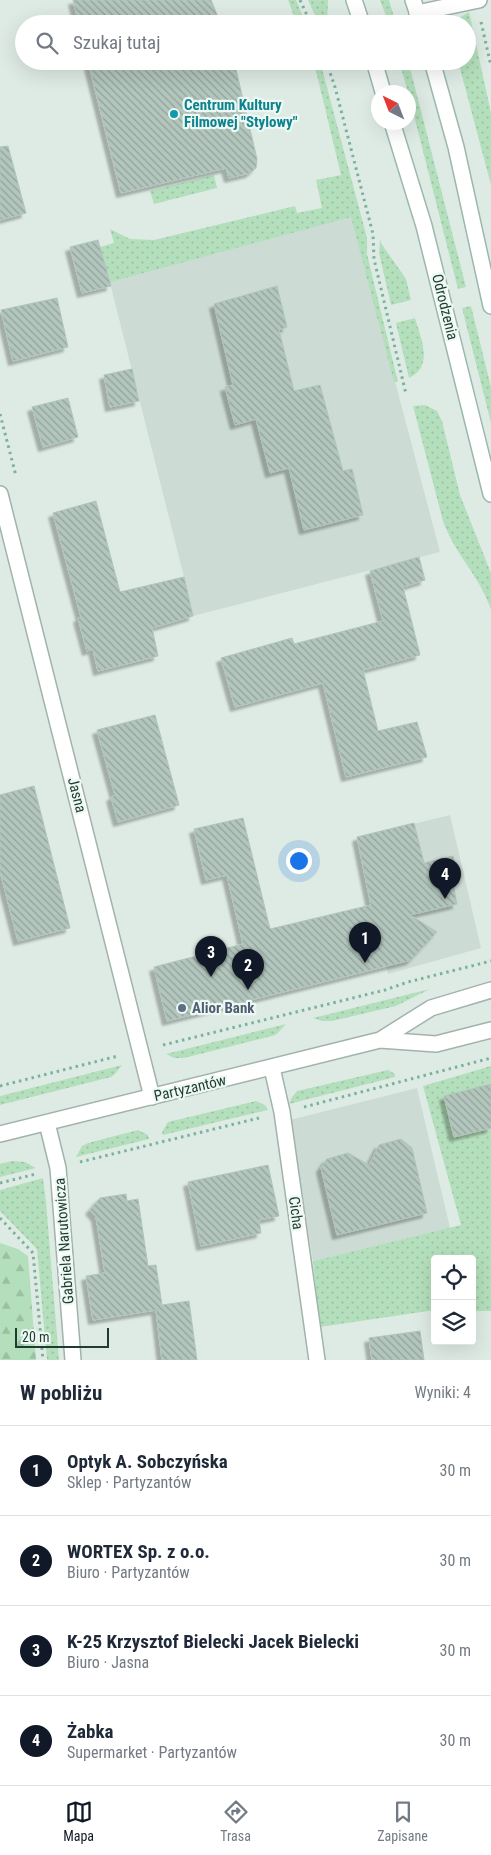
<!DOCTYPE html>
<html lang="pl">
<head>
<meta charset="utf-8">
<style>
	:root { --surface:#fff; --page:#f2f2f3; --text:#1f2937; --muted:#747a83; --line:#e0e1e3; --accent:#111827 }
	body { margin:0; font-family:"Roboto Condensed",sans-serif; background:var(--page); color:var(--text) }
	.controls { position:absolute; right:15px; bottom:15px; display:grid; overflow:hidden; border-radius:5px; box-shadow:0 5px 20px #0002 }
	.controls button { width:45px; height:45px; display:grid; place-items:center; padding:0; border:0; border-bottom:1px solid var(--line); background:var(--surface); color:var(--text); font:25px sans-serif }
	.compass { position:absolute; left:371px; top:85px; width:45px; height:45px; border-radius:50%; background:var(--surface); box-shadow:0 5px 20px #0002; rotate:318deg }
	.scale { position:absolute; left:15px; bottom:12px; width:94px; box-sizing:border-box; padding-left:5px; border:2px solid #1e3c32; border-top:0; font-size:14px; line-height:18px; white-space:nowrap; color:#1e3c32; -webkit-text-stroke:4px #eef8f2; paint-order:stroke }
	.you { position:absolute; left:298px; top:860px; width:18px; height:18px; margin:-12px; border:4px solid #fff; border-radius:50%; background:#1a73e8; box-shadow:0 0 0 8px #1a73e833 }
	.badge { display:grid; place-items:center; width:32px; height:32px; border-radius:50%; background:var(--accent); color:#fff; font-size:16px; font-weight:700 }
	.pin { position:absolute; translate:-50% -41px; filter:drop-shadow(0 1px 2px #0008) }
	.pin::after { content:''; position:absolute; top:26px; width:18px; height:15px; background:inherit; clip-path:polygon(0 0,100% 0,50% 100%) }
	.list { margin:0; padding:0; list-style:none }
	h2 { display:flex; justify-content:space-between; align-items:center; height:65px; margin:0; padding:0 20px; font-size:21px }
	h2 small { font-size:16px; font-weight:400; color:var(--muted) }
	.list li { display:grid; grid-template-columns:32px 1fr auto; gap:15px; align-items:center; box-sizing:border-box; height:90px; padding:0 20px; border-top:1px solid var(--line) }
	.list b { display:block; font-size:19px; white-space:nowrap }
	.list p { margin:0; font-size:16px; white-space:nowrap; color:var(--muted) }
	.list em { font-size:16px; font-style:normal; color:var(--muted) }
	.icon { flex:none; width:28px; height:28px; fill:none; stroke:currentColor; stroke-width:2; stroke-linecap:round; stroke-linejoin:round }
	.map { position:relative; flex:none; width:491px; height:1360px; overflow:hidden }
	.search { position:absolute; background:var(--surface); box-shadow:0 5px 20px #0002; left:15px; right:15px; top:15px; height:55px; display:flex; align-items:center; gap:12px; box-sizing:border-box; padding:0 18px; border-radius:28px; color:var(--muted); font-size:19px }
	.sheet { height:425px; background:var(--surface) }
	nav { display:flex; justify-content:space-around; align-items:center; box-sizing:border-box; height:70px; border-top:1px solid var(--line); background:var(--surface); font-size:14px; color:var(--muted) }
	nav a { display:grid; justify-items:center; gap:2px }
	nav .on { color:var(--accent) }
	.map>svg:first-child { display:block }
</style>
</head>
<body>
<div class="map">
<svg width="491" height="1360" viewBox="0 0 491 1360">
	<defs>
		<pattern id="grass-dots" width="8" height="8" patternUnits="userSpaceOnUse" patternTransform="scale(1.25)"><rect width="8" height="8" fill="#b4dfbc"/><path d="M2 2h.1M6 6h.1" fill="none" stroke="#9ac0a2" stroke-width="1.8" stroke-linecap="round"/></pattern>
		<pattern id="forest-firs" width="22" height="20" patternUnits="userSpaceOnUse" patternTransform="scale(1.25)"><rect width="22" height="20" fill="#b4dfbc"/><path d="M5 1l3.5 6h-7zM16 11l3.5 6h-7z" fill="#9ac0a2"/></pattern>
		<pattern id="building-back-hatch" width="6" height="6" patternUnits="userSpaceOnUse" patternTransform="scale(1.25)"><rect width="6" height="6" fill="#b3c6bd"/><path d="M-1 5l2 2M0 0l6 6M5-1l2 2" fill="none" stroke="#91a29a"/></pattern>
		<filter id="shadow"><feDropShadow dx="-4.5" dy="4.5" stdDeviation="1" flood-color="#0004"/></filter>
	</defs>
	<rect width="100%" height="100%" fill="#deebe4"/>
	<path fill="#ccdbd3" d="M348 203 440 552 193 616 184 577 105 263Z
		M450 815 481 948 388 974 357 838Z
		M417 1088 450 1228 313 1261 290 1120Z"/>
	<path fill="url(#grass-dots)" d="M288 0H296L306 24H297Z
		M308 0H328L327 24H319Z
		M380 0H389L396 24H389Z
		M469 12 491 113V185L458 61H467V24H454L459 18Z
		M312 61H320L367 238V254L398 382H394L351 217 110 282 100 247 114 243 110 229 130 239 154 240 295 206 297 213 322 208 316 180 341 175 317 75Z
		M399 61H408L411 72 466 287 458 289 408 92Z
		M214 175 217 188 154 204 150 191Z
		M380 238 381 243 406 279 411 300 391 305 379 253Z
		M471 306 491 387V423L462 308Z
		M415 318C421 338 434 367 409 378L396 323Z
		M425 405 437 411 442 421 460 495 491 573V610C481 578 454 553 443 521L413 406Z
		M430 989 396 1006 332 1021H322L313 1018Z
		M286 1024 277 1034 272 1036 184 1058H174L166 1054Z
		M122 1065 115 1074 111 1077 0 1105V1096Z
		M491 1066V1311H472V1259H435V1310L320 1327 313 1261 461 1225 423 1086Z
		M388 1070 395 1074V1077L289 1104 292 1097 297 1091Z
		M256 1101 265 1105 268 1110 163 1135 162 1132 168 1122Z
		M138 1130 148 1135 149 1139 76 1157 82 1146 88 1143Z
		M12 1161 25 1162 36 1168 0 1177V1164Z
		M43 1178 46 1202 59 1360H47L37 1249 0 1211V1190Z"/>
	<path fill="url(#forest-firs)" d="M0 1243 18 1249 28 1256 36 1360H0Z"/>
	<path fill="url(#building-back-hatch)" stroke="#b0c5bb" filter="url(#shadow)" d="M73 0H211L221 24H79Z
		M88 61H234L257 159 256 168 250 173 229 178 226 168 121 193Z
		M8 146 26 213 0 220V147Z
		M98 240 111 286 82 293 70 247Z
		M277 286 287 327 279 330 294 391 320 385 343 471 352 469 363 515 304 530 289 468 270 473 256 419 235 425 225 387 233 385 214 304Z
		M57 298 68 347 13 361 1 310Z
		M132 369 139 401 110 407 104 375Z
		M68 398 78 437 43 447 32 407Z
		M96 501 120 592 184 577 193 616 152 628 158 656 98 671 93 649 87 651 78 618 81 617 53 513Z
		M419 557 425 580 403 587 420 655 363 670 378 731 417 722 427 757 346 777 323 683 235 707 221 658 292 638 294 644 383 621 370 571Z
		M155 715 179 805 118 822 111 797 115 795 97 730Z
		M34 786 70 928 18 941 0 871V795Z
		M243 818 270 929 371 905 357 837 414 823 424 863 453 856 459 882 453 884 457 904 410 915 437 932 411 960 167 1021 154 967 243 944 227 875 206 880 194 829Z
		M491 1084V1128L454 1137 444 1096Z
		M401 1139 412 1148 427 1213 337 1235 321 1168 327 1159 348 1153 369 1165 379 1145Z
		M268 1165 279 1216 259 1220 261 1233 201 1246 188 1182Z
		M126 1194 127 1201 138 1199 148 1266 156 1265 162 1305 189 1301 197 1360H162L156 1310 93 1320 86 1276 105 1273 96 1217 90 1210 100 1198Z
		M420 1331 424 1360H372L369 1338Z"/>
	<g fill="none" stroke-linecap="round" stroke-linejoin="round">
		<g stroke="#a1b3ab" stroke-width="18">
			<path id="minor" d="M417 13 479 0
				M0 494 152 1097
				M272 1068 282 1112 317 1360
				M47 1123 58 1168 73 1360"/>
		</g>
		<g stroke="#a1b3ab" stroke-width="18">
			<path id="tertiary" d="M380 1040 431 1008 491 990
				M0 1134 380 1040 436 1044 491 1030"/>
		</g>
		<g stroke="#9cb8ac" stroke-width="18">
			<path id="secondary" d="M354 0 362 24
				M413 0 421 24
				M374 61 383 92
				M432 61 456 147 491 306
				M392 122 424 226 491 494"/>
		</g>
		<path stroke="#7bb29c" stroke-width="3" stroke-dasharray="2.5 4" stroke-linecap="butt" d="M300 0 311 24
			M481 22 491 66
			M326 61 335 87 373 234 374 259 406 394
			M0 414 16 476
			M163 1045 385 990 408 982 491 961
			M0 1086 118 1056
			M304 1107 491 1058
			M80 1162 259 1118
			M0 1183 36 1174
			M0 1218 33 1253 43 1360"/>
		<use href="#minor" stroke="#fff" stroke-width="15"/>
		<use href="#tertiary" stroke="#fff" stroke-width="15"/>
		<use href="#secondary" stroke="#fff" stroke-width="15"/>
	</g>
	<circle fill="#0f9aa8" stroke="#eef8f2" stroke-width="2" cx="174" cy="114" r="5"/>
	<circle fill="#5c6f8a" stroke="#eef8f2" stroke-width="2" cx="182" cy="1008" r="5"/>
	<g text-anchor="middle" stroke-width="4.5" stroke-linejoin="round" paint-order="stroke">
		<g font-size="15" font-weight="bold" fill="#0d838f" stroke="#eef8f2" text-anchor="start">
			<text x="184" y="110">Centrum Kultury<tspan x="184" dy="17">Filmowej "Stylowy"</tspan></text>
		</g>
		<g font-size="15" fill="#1e3c32" stroke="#eef8f2">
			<text transform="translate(445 307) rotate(76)" y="5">Odrodzenia</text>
			<text transform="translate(77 795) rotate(76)" y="5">Jasna</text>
			<text transform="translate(190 1088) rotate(-13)" y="5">Partyzantów</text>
			<text transform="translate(296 1213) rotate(82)" y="5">Cicha</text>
			<text transform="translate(64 1241) rotate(-94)" y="5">Gabriela Narutowicza</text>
		</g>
		<g font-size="15" font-weight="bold" fill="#4e5e75" stroke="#eef8f2" text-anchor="start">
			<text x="192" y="1013">Alior Bank</text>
		</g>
	</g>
</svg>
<div class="controls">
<button><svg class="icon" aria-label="locate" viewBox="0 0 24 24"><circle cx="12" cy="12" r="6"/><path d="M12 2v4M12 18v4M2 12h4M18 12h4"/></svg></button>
<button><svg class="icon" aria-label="layers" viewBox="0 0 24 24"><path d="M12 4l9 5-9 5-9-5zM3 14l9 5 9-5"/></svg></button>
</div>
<svg class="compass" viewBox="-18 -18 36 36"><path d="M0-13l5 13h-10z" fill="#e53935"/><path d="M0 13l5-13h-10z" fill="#747a83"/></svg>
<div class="scale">20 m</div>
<div class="you"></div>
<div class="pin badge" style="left:365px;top:963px">1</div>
<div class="pin badge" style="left:248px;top:990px">2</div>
<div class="pin badge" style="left:211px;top:977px">3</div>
<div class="pin badge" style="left:445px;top:899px">4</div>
<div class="search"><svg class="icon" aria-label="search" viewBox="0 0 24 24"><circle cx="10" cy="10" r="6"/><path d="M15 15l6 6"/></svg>Szukaj tutaj</div>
</div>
<section class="sheet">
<h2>W pobliżu<small>Wyniki: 4</small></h2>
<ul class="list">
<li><span class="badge">1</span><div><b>Optyk A. Sobczyńska</b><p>Sklep · Partyzantów</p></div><em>30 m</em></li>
<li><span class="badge">2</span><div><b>WORTEX Sp. z o.o.</b><p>Biuro · Partyzantów</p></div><em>30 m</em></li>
<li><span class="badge">3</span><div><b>K-25 Krzysztof Bielecki Jacek Bielecki</b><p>Biuro · Jasna</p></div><em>30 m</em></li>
<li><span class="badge">4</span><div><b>Żabka</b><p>Supermarket · Partyzantów</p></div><em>30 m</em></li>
</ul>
</section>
<nav>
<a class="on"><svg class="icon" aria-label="map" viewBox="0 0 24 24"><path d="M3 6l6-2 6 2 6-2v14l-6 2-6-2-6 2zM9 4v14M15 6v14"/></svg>Mapa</a>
<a><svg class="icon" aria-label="directions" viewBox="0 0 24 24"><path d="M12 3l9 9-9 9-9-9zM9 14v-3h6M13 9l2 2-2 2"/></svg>Trasa</a>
<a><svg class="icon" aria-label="saved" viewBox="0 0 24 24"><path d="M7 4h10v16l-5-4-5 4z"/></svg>Zapisane</a>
</nav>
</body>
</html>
